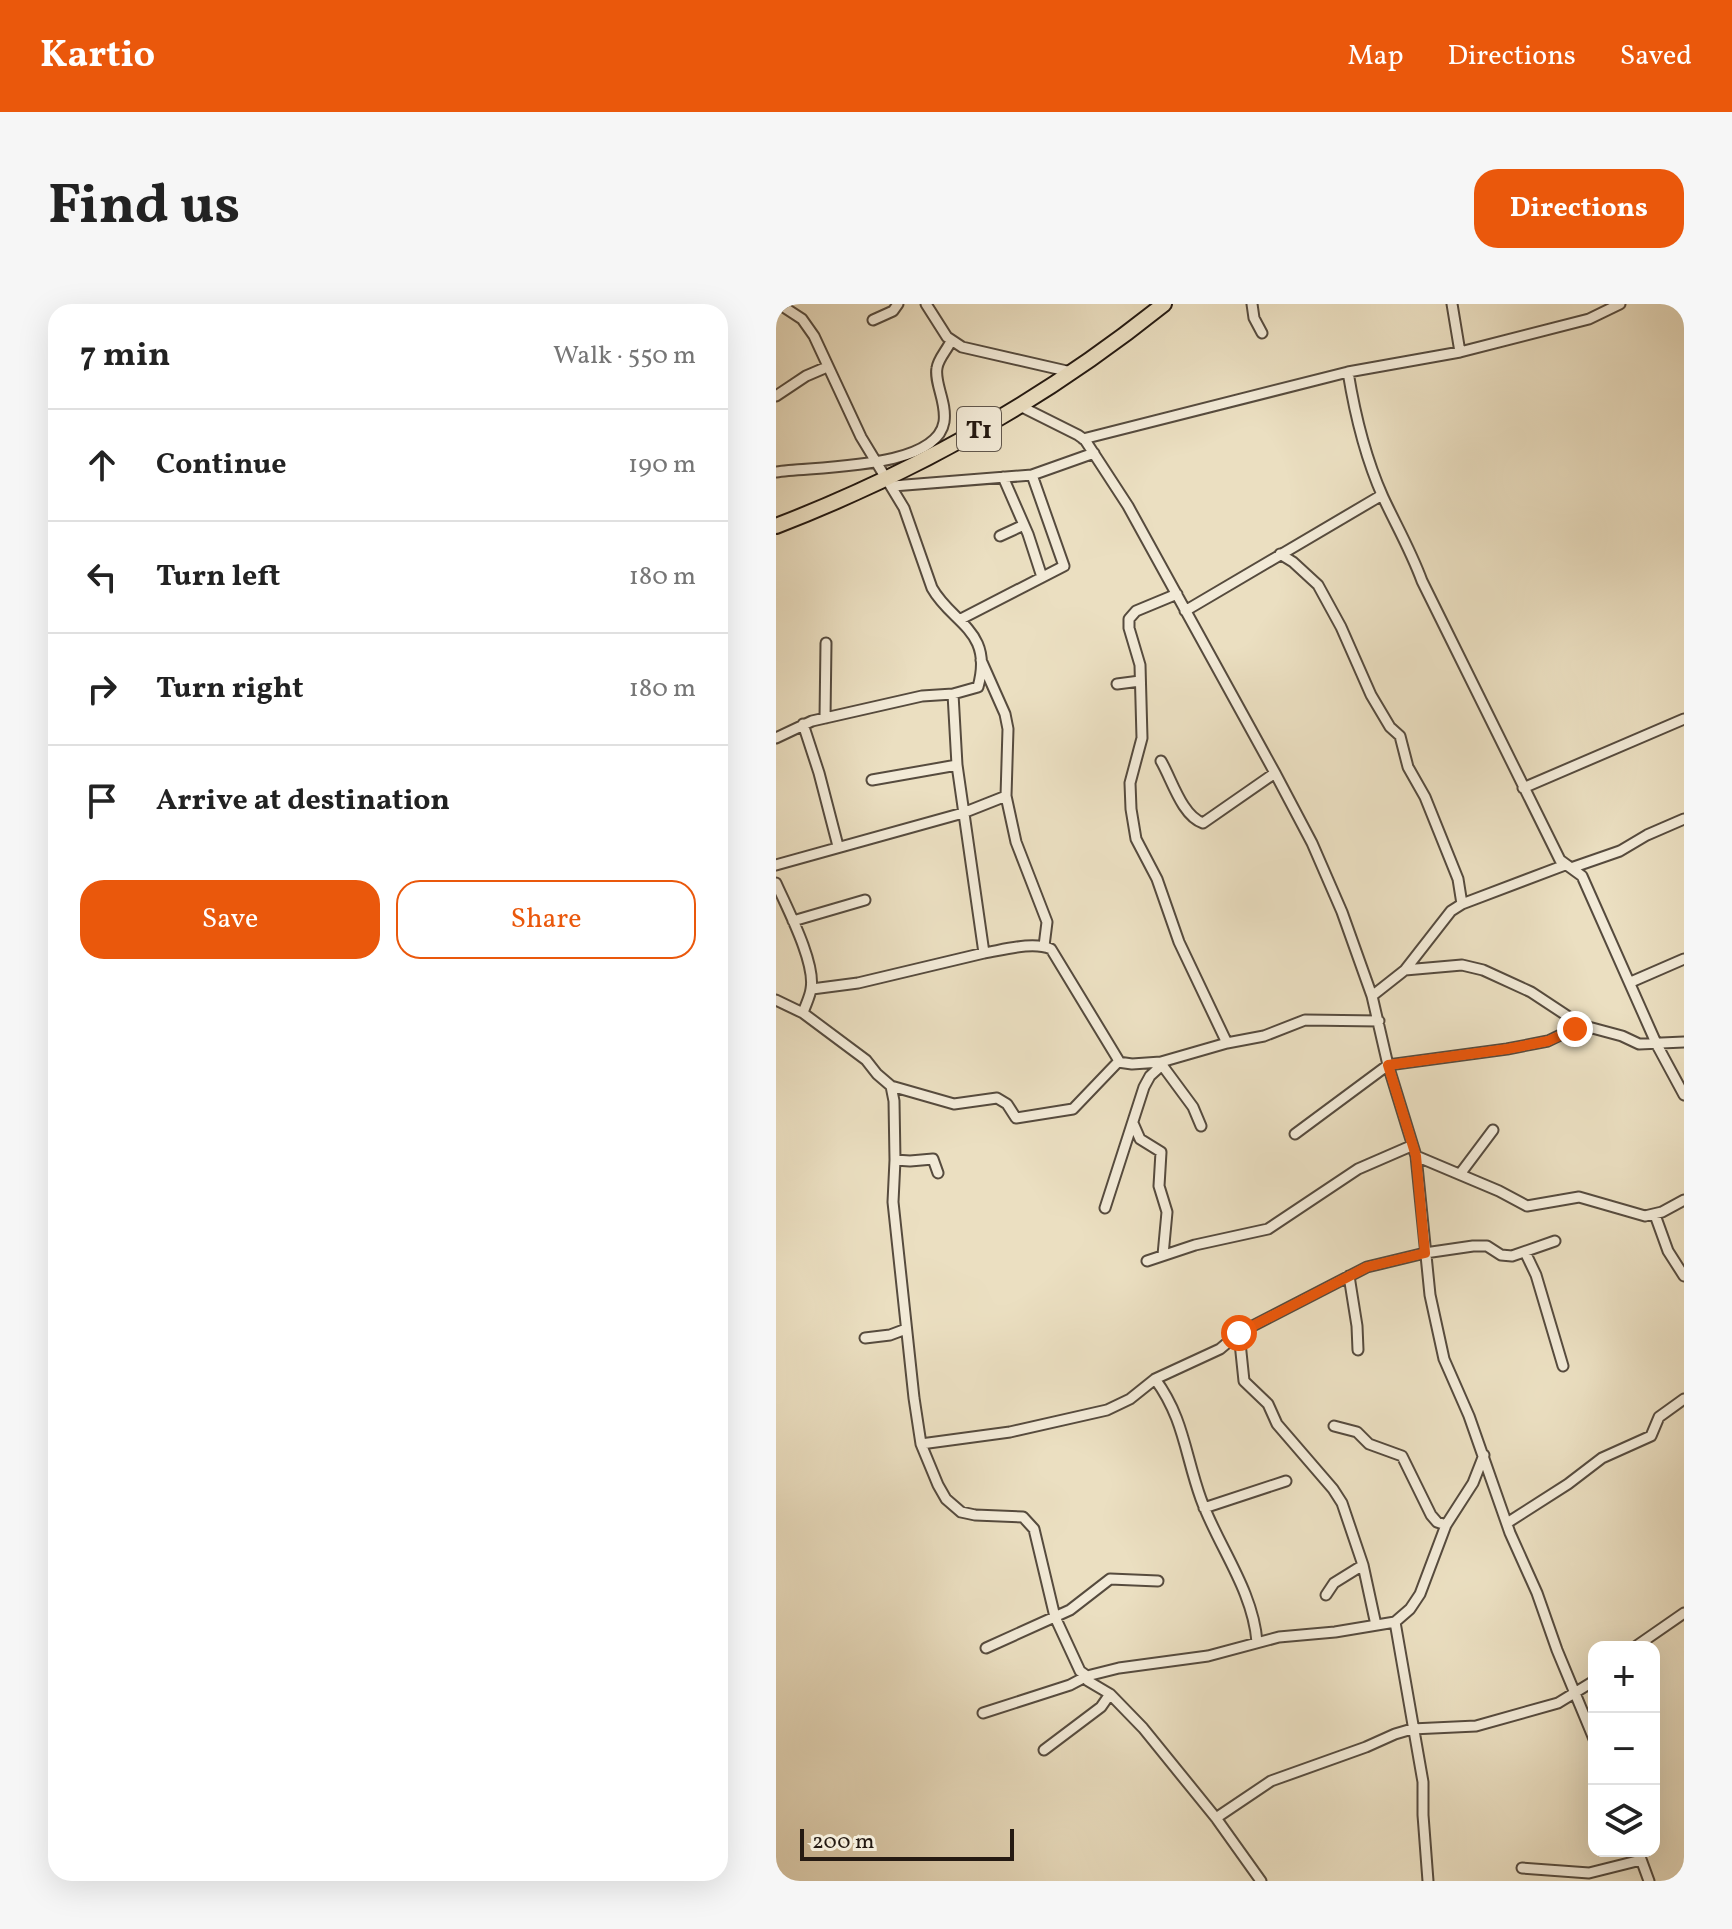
<!DOCTYPE html>
<html lang="en">
<head>
<meta charset="utf-8">
<style>
	:root { --surface:#fff; --page:#f6f6f6; --text:#222; --muted:#767676; --line:#e0e0e0; --accent:#ea580c }
	body { margin:0; font-family:Vollkorn,serif; background:var(--page); color:var(--text) }
	.controls { position:absolute; right:24px; bottom:24px; display:grid; overflow:hidden; border-radius:16px; box-shadow:0 8px 32px #0002 }
	.controls button { width:72px; height:72px; display:grid; place-items:center; padding:0; border:0; border-bottom:2px solid var(--line); background:var(--surface); color:var(--text); font:40px sans-serif }
	.scale { position:absolute; left:24px; bottom:20px; width:214px; box-sizing:border-box; padding-left:8px; border:4px solid #251a12; border-top:0; font-size:22px; line-height:28px; white-space:nowrap; color:#251a12; -webkit-text-stroke:6px #f2ead7; paint-order:stroke }
	.stop { position:absolute; width:24px; height:24px; margin:-18px; border:6px solid #ea580c; border-radius:50%; background:#fff }
	.stop.end { background:#ea580c; border-color:#fff; box-shadow:0 2px 8px #0008 }
	.list { margin:0; padding:0; list-style:none }
	h2 { display:flex; justify-content:space-between; align-items:center; height:104px; margin:0; padding:0 32px; font-size:34px }
	h2 small { font-size:26px; font-weight:400; color:var(--muted) }
	.list li { display:grid; grid-template-columns:52px 1fr auto; gap:24px; align-items:center; box-sizing:border-box; height:112px; padding:0 32px; border-top:2px solid var(--line) }
	.list b { display:block; font-size:30px; white-space:nowrap }
	.list em { font-size:26px; font-style:normal; color:var(--muted) }
	.actions { display:flex; gap:16px; padding:24px 32px }
	.actions a { flex:1; padding:18px 0; border:2px solid var(--accent); border-radius:24px; text-align:center; font-size:28px; color:var(--accent) }
	.actions .main { background:var(--accent); color:#fff }
	.icon { flex:none; width:44px; height:44px; fill:none; stroke:currentColor; stroke-width:2; stroke-linecap:round; stroke-linejoin:round }
	.map { position:relative; flex:none; width:908px; height:1577px; overflow:hidden; border-radius:24px }
	header { display:flex; align-items:center; gap:48px; box-sizing:border-box; height:112px; padding:0 40px; background:var(--accent); color:#fff }
	header strong { font-size:38px }
	nav { display:flex; gap:44px; margin-inline-start:auto; font-size:28px }
	.intro { display:flex; align-items:center; justify-content:space-between; box-sizing:border-box; height:192px; padding:0 48px }
	h1 { margin:0; font-size:56px }
	.button { padding:20px 36px; border-radius:24px; background:var(--accent); color:#fff; font-size:28px; font-weight:700 }
	main { display:flex; gap:48px; padding:0 48px }
	aside { flex:1; background:var(--surface); border-radius:24px; box-shadow:0 8px 32px #0002 }
	.map>svg:first-child { display:block }
</style>
</head>
<body>
<header>
<strong>Kartio</strong>
<nav><a>Map</a><a>Directions</a><a>Saved</a></nav>
</header>
<div class="intro"><h1>Find us</h1><a class="button">Directions</a></div>
<main>
<aside>
<h2>7 min<small>Walk · 550 m</small></h2>
<ul class="list">
<li><svg class="icon" aria-label="ahead" viewBox="0 0 24 24"><path d="M12 20V5M6 11l6-6 6 6"/></svg><div><b>Continue</b></div><em>190 m</em></li>
<li><svg class="icon" aria-label="left" viewBox="0 0 24 24"><path d="M17 20v-9H6M10 6l-5 5 5 5"/></svg><div><b>Turn left</b></div><em>180 m</em></li>
<li><svg class="icon" aria-label="right" viewBox="0 0 24 24"><path d="M7 20v-9h11M14 6l5 5-5 5"/></svg><div><b>Turn right</b></div><em>180 m</em></li>
<li><svg class="icon" aria-label="arrive" viewBox="0 0 24 24"><path d="M6 21V4h12l-3 4 3 4H6"/></svg><div><b>Arrive at destination</b></div></li>
</ul>
<div class="actions"><a class="main">Save</a><a>Share</a></div>
</aside>
<div class="map">
<svg width="908" height="1577" viewBox="0 0 908 1577">
	<rect width="100%" height="100%" fill="#ebdfc1"/>
	<filter id="stains"><feTurbulence type="fractalNoise" baseFrequency=".0025" numOctaves="4"/><feColorMatrix values="0 0 0 0 .2 0 0 0 0 .09 0 0 0 0 .02 0 0 0 .5 -.17"/></filter>
	<radialGradient id="worn" r=".72"><stop offset=".6" stop-color="#630" stop-opacity="0"/><stop offset="1" stop-color="#630" stop-opacity=".3"/></radialGradient>
	<g fill="none" stroke-linecap="round" stroke-linejoin="round">
		<g stroke="#564b3e" stroke-width="13">
			<path id="minor" d="M150 0 171 33 186 43 295 68
				M476 0 478 14 486 29
				M676 0 684 48
				M97 16 117 7 122 0
				M572 68C579 111 589 153 607 193 620 221 635 247 646 277L784 556 806 572 881 741 908 791
				M0 92 30 72 51 63
				M246 103 302 131 309 136 352 202 499 469 536 539 566 608 596 692 612 761 640 852 654 991 668 1055 693 1112 734 1229 761 1289 781 1346 818 1435
				M307 135 572 68 684 48 813 15 844 0
				M0 168C38 162 160 166 168 118 171 98 158 79 161 64 162 55 171 46 175 37
				M227 173 252 230 266 273
				M117 182 256 171 318 149
				M224 232 248 221
				M504 250 517 258 542 281 565 323 595 391 614 423 624 432 632 463 649 493 682 575 686 600
				M401 290 360 307 353 315V324L364 361 366 434 354 479 355 505 360 535 381 575 403 638 451 739
				M409 307 606 191
				M185 315 288 262 256 171
				M205 356 229 410 232 425 230 492 240 538 271 618 268 642
				M341 380 364 377
				M49 414 50 339
				M27 420 43 469 62 542
				M0 434 36 417 146 392 177 390 202 383C218 326 176 320 156 284L128 204 85 133 38 32 26 15 3 0
				M385 457C396 476 406 512 427 519L499 469
				M96 476 181 461
				M747 484 908 415
				M0 561 187 509 230 492
				M795 564 844 547 871 531 908 515
				M0 579C11 604 40 659 35 685 34 693 29 702 27 709L0 696
				M17 617 89 596
				M208 649C227 646 257 637 275 645L343 757
				M629 666 675 607 686 600 789 561
				M855 678 908 655
				M36 685 82 679 208 649 181 461 177 390
				M596 692 629 666 686 661 707 666 755 688 805 721 846 732 863 740 908 738
				M27 709 90 756 101 770 115 782 118 797 119 856 117 898 138 1094 145 1140 162 1181 170 1195 185 1208 199 1211 247 1213 258 1225 279 1313 304 1367 311 1372 312 1377 334 1390 367 1424 440 1514 485 1577
				M386 761 417 803 425 822
				M115 782 178 800 221 794 231 800 240 814 297 805 342 758 356 760 385 758 451 739 488 732 529 716 603 717
				M357 819 364 835 385 848 383 882 391 908 387 951
				M519 830 612 761 731 745 772 737 805 721
				M640 852 723 887 751 902 803 893 869 912 886 908 908 896
				M119 856 134 857 157 855 162 869
				M684 870 717 826
				M329 904 368 783 374 772 386 761 385 758
				M879 911 892 947 908 972
				M749 948 760 971 787 1062
				M371 957 419 941 492 925 582 865 635 842
				M573 972 581 1022 582 1046
				M463 1029 468 1077 492 1100 501 1120 557 1185 566 1199 587 1261 600 1321
				M89 1034 114 1031 130 1025
				M379 1075C408 1114 409 1151 425 1195 442 1242 477 1286 481 1338
				M558 1122 581 1128 593 1140 626 1152 655 1211 661 1218 670 1221
				M145 1140 234 1128 331 1106 354 1095 379 1075 444 1045 463 1029 591 963 649 949 697 942H711L725 951 736 952 779 937
				M428 1204 510 1177
				M731 1219 792 1180 826 1154 875 1132 883 1113 908 1095
				M550 1291 558 1279 587 1261
				M619 1318 647 1478V1511L652 1577
				M859 1343 908 1309
				M210 1344 294 1306 334 1275 382 1277
				M207 1409 294 1381 311 1372 343 1364 432 1352 503 1333 559 1328 619 1318 634 1305 644 1290 670 1221 697 1179 708 1151
				M268 1446 325 1403 334 1390
				M440 1514 495 1477 590 1443 619 1430 636 1425 700 1422 782 1399 818 1377
				M862 1547 873 1577
				M746 1564 813 1569 865 1556"/>
		</g>
		<g stroke="#251a12" stroke-width="18">
			<path id="highway" d="M0 222C140 168 271 94 388 0"/>
		</g>
		<use href="#minor" stroke="#f2ead7" stroke-width="9"/>
		<use href="#highway" stroke="#ebdfc1" stroke-width="14"/>
	</g>
	<g fill="none" stroke-linecap="round" stroke-linejoin="round">
		<path stroke="#ea580c" stroke-width="10" d="M463 1029 591 963 649 949 640 852 612 761 731 745 772 737 799 725"/>
	</g>
	<g text-anchor="middle" stroke-width="8" stroke-linejoin="round" paint-order="stroke">
		<rect fill="#f2ead7" stroke="#62584d" stroke-width="2" x="181" y="103" width="44" height="44" rx="6"/>
		<g font-size="26" font-weight="bold" fill="#251a12">
			<text x="203" y="134">T1</text>
		</g>
	</g>
	<rect width="100%" height="100%" filter="url(#stains)"/>
	<rect width="100%" height="100%" fill="url(#worn)"/>
</svg>
<div class="controls">
<button>+</button>
<button>−</button>
<button><svg class="icon" aria-label="layers" viewBox="0 0 24 24"><path d="M12 4l9 5-9 5-9-5zM3 14l9 5 9-5"/></svg></button>
</div>
<div class="scale">200 m</div>
<div class="stop" style="left:463px;top:1029px"></div>
<div class="stop end" style="left:799px;top:725px"></div>
</div>
</main>
</body>
</html>
